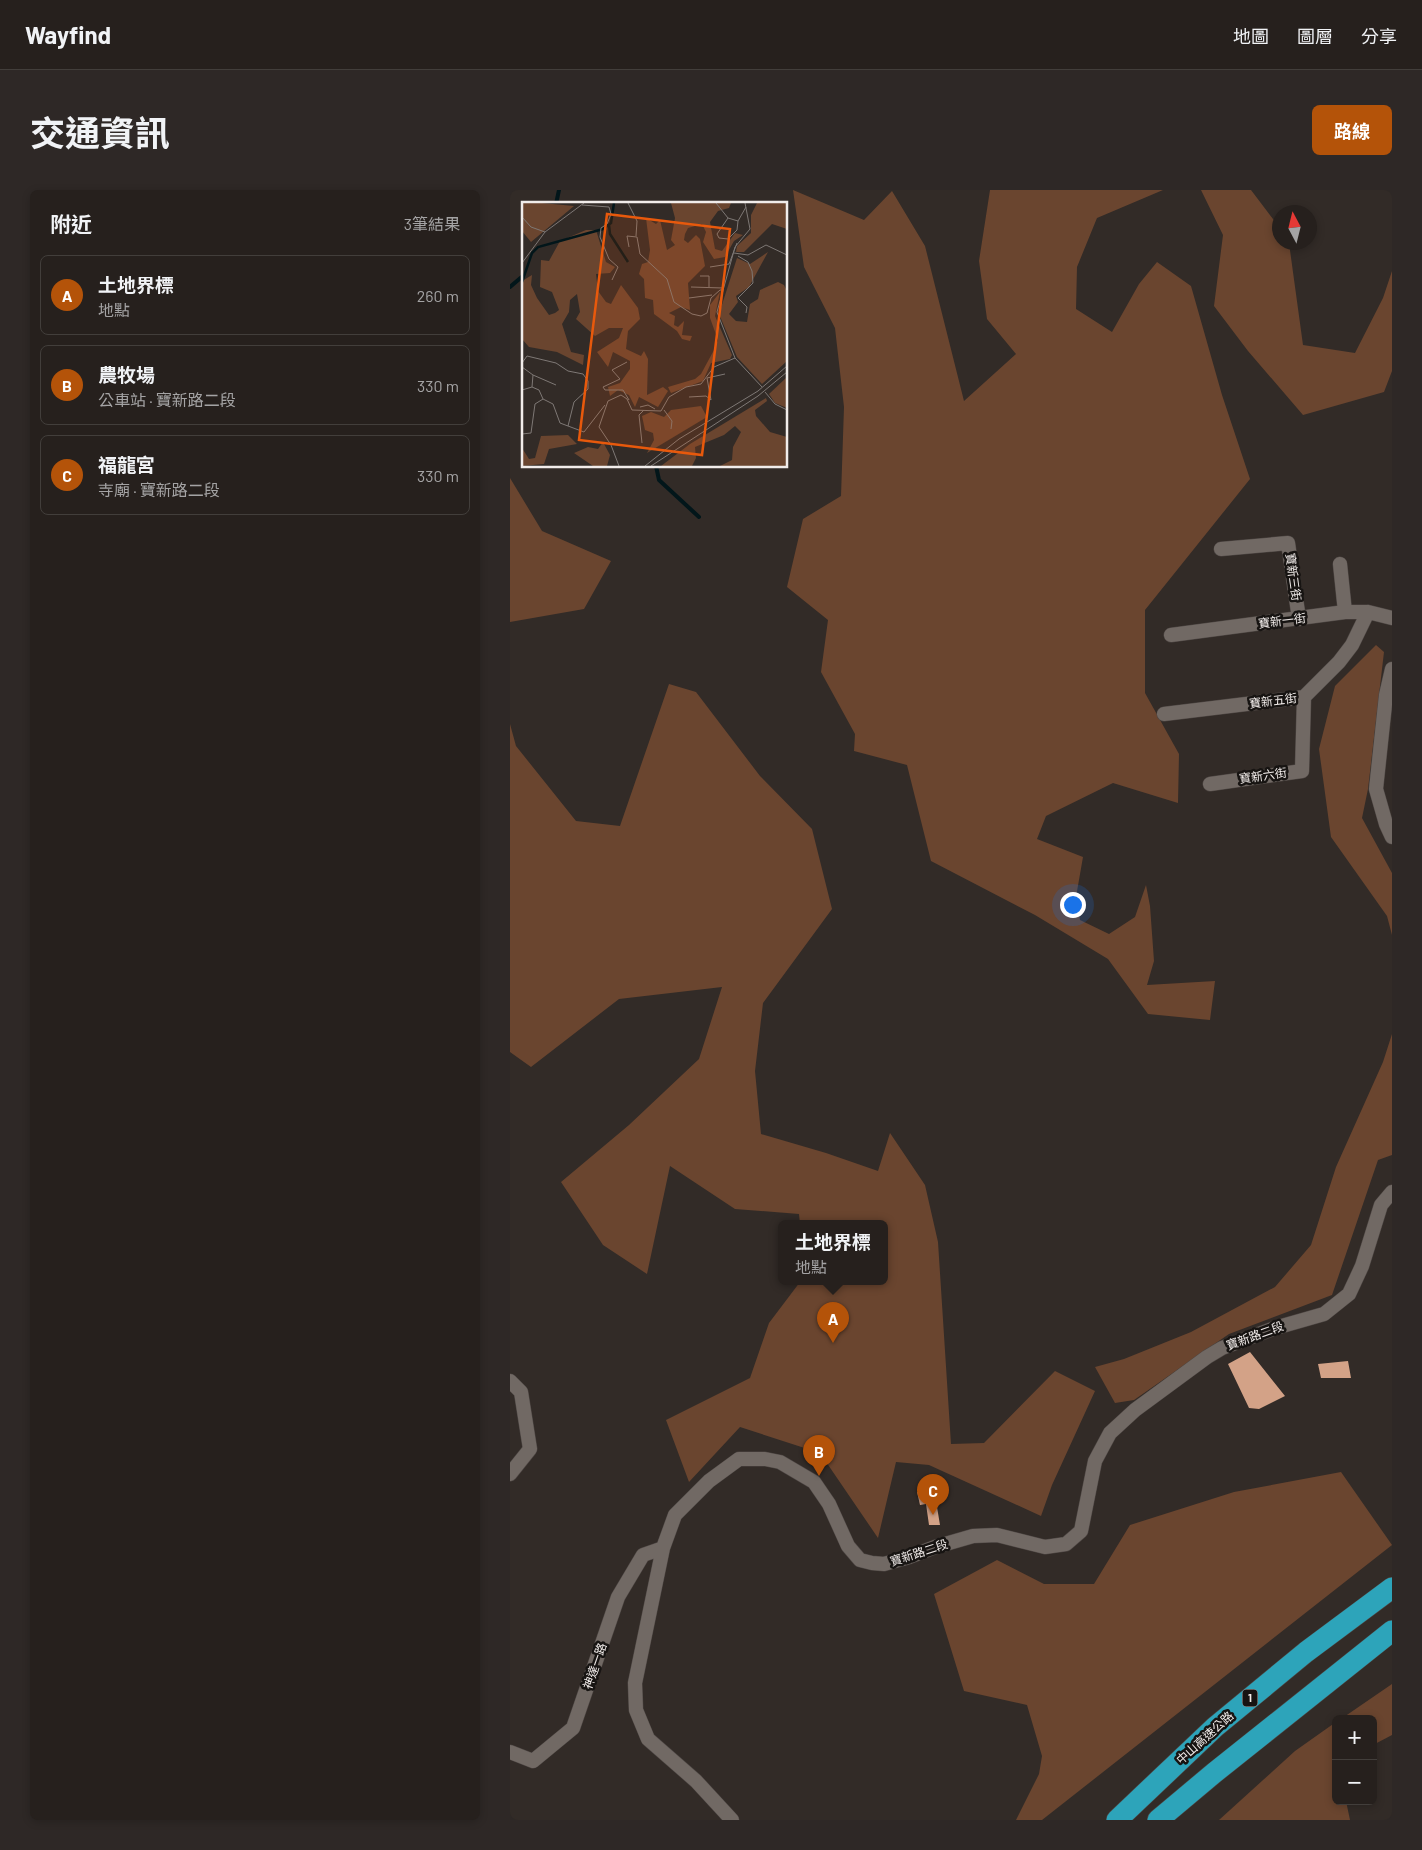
<!DOCTYPE html>
<html lang="zh-TW">
<head>
<meta charset="utf-8">
<style>
	:root { --surface:#26201d; --page:#2e2826; --text:#f1f3f6; --muted:#a4a3a4; --line:#423e3b; --accent:#b45309 }
	body { margin:0; font-family:Barlow,"Noto Sans TC",sans-serif; background:var(--page); color:var(--text) }
	.controls { position:absolute; right:15px; bottom:15px; display:grid; overflow:hidden; border-radius:8px; box-shadow:0 2px 8px #0003 }
	.controls button { width:45px; height:45px; display:grid; place-items:center; padding:0; border:0; border-bottom:1px solid var(--line); background:var(--surface); color:var(--text); font:25px sans-serif }
	.compass { position:absolute; left:762px; top:15px; width:45px; height:45px; border-radius:50%; background:var(--surface); box-shadow:0 2px 8px #0003; rotate:353deg }
	.you { position:absolute; left:562px; top:714px; width:18px; height:18px; margin:-12px; border:4px solid #fff; border-radius:50%; background:#1a73e8; box-shadow:0 0 0 8px #1a73e833 }
	.badge { display:grid; place-items:center; width:32px; height:32px; border-radius:50%; background:var(--accent); color:#fff; font-size:16px; font-weight:700 }
	.pin { position:absolute; translate:-50% -41px; filter:drop-shadow(0 1px 2px #0008) }
	.pin::after { content:''; position:absolute; top:26px; width:18px; height:15px; background:inherit; clip-path:polygon(0 0,100% 0,50% 100%) }
	.popup { position:absolute; left:268px; top:1030px; width:110px; height:65px; box-sizing:border-box; display:grid; place-content:center; border-radius:8px; background:var(--surface); filter:drop-shadow(0 1px 4px #0005); font-size:16px; white-space:nowrap; color:var(--muted) }
	.popup b { font-size:19px; color:var(--text) }
	.popup::after { content:''; position:absolute; left:50%; top:100%; margin-left:-10px; border:10px solid transparent; border-top-color:var(--surface) }
	.list { margin:0; padding:0; list-style:none }
	h2 { display:flex; justify-content:space-between; align-items:center; height:65px; margin:0; padding:0 20px; font-size:21px }
	h2 small { font-size:16px; font-weight:400; color:var(--muted) }
	.list li { display:grid; grid-template-columns:32px 1fr auto; gap:15px; align-items:center; box-sizing:border-box; height:80px; margin:0 10px 10px; padding:0 10px; border:1px solid var(--line); border-radius:8px }
	.list b { display:block; font-size:19px; white-space:nowrap }
	.list p { margin:0; font-size:16px; white-space:nowrap; color:var(--muted) }
	.list em { font-size:16px; font-style:normal; color:var(--muted) }
	.map { position:relative; flex:none; width:882px; height:1630px; overflow:hidden; border-radius:8px }
	header { display:flex; align-items:center; gap:30px; box-sizing:border-box; height:70px; padding:0 25px; background:var(--surface); border-bottom:1px solid var(--line) }
	header strong { font-size:24px }
	nav { display:flex; gap:28px; margin-inline-start:auto; font-size:18px }
	.intro { display:flex; align-items:center; justify-content:space-between; box-sizing:border-box; height:120px; padding:0 30px }
	h1 { margin:0; font-size:35px }
	.button { padding:12px 22px; border-radius:8px; background:var(--accent); color:#fff; font-size:18px; font-weight:700 }
	main { display:flex; gap:30px; padding:0 30px }
	aside { flex:1; background:var(--surface); border-radius:8px; box-shadow:0 2px 8px #0003 }
	.map>svg:first-child { display:block }
</style>
</head>
<body>
<header>
<strong>Wayfind</strong>
<nav><a>地圖</a><a>圖層</a><a>分享</a></nav>
</header>
<div class="intro"><h1>交通資訊</h1><a class="button">路線</a></div>
<main>
<aside>
<h2>附近<small>3筆結果</small></h2>
<ul class="list">
<li><span class="badge">A</span><div><b>土地界標</b><p>地點</p></div><em>260 m</em></li>
<li><span class="badge">B</span><div><b>農牧場</b><p>公車站 · 寶新路二段</p></div><em>330 m</em></li>
<li><span class="badge">C</span><div><b>福龍宮</b><p>寺廟 · 寶新路二段</p></div><em>330 m</em></li>
</ul>
</aside>
<div class="map">
<svg width="882" height="1630" viewBox="0 0 882 1630">
	<rect width="100%" height="100%" fill="#322b27"/>
	<path fill="#6a452f" d="M283 0 354 30 382 1 415 56 454 211 506 164 477 129 469 71 480 0H653L587 28 567 77 566 119 602 142 629 94 647 72 681 96 712 205 740 289 635 420V503L669 564 668 613 603 593 536 626 527 649 573 667 566 707 570 730 599 744 625 727 636 695 640 716 644 771 637 795 705 791 700 830 638 824 598 769 525 725 421 671 397 575 344 561 345 544 311 482 318 430 277 397 293 329 331 306 334 217 325 138 294 77Z
		M691 0H741L769 37V52L779 53 793 155 845 163 873 108 882 81V181L874 202 793 225 738 161 704 116 713 45Z
		M0 288 32 341 101 371 74 419 0 432Z
		M866 455 874 462 858 599 852 628 882 683V745L877 726 821 647 809 559 825 496Z
		M159 494 186 502 250 586 302 639 322 719 253 813 245 881 251 944 316 963 368 981 380 943 415 995 428 1052 441 1254 474 1253 545 1181 585 1201 542 1295 531 1326 419 1275 386 1272 368 1348 310 1263 230 1237 179 1292 156 1230 240 1188 259 1133 290 1092H374V1034H290L289 1024 225 1019 160 976 137 1084 93 1055 51 992 119 935 189 869 212 797 109 809 21 877 0 862V534L6 556 66 631 110 636Z
		M882 844V965L868 970 822 1105 719 1144 624 1210 605 1213 585 1177 614 1169 681 1142 765 1097 801 1055 826 977 873 872Z
		M831 1282 882 1355 532 1630H506L529 1584 532 1566 517 1515 454 1501 424 1404 487 1370 534 1394H584L620 1335 724 1302Z
		M882 1494V1545L863 1555V1529H831Z
		M826 1532V1611H836L840 1630H709L785 1561Z"/>
	<g fill="none" stroke-linecap="round" stroke-linejoin="round">
		<path stroke="#02161a" stroke-width="4" d="M46 14 49 0
			M0 97 14 85
			M146 276 149 290 189 327"/>
	</g>
	<path fill="#d3a287" d="M740 1162 775 1206 749 1219 739 1218 718 1174Z
		M838 1171 841 1188H811L808 1174Z
		M429 1299 431 1310 426 1311 430 1335H419L416 1314 410 1315 407 1302Z"/>
	<g fill="none" stroke-linecap="round" stroke-linejoin="round">
		<g stroke="#4e4744" stroke-width="15">
			<path id="minor" d="M711 359 778 353 789 429
				M830 374 835 422
				M661 445 835 422H858L882 428
				M882 479 876 505 866 599 876 634 882 647
				M654 524 794 507 829 472 842 455 858 422
				M700 594 792 581 794 507
				M0 1191 11 1202 20 1259 0 1284
				M0 1562 23 1571 63 1538 108 1407 133 1365 153 1358
				M222 1630 186 1591 138 1549 126 1520 125 1493 153 1358 165 1325 199 1291 229 1269H255L270 1272 304 1292 319 1314 338 1356 350 1370 362 1373 374 1374 399 1367 425 1357 463 1346 487 1345 535 1357 556 1354 571 1341 585 1271 600 1243 625 1220 697 1167 712 1158 765 1138 814 1124 839 1104 852 1076 871 1015 882 1002"/>
		</g>
		<g stroke="#4e4744" stroke-width="22">
			<path id="highway" d="M607 1630 705 1537 796 1462 882 1398
				M648 1630 704 1583 882 1441"/>
		</g>
		<use href="#minor" stroke="#716964" stroke-width="14"/>
		<use href="#highway" stroke="#2da4ba" stroke-width="21"/>
	</g>
	<g text-anchor="middle" stroke-width="5" stroke-linejoin="round" paint-order="stroke">
		<rect fill="#171412" stroke="#b0aba9" stroke-width="1" x="732.5" y="1499.5" width="15" height="17" rx="4"/>
		<g font-size="11" font-weight="bold" fill="#f1ecea">
			<text x="740" y="1512">1</text>
		</g>
		<g font-size="12" fill="#f1ecea" stroke="#171412">
			<text transform="translate(783 387) rotate(82)" y="4">寶新三街</text>
			<text transform="translate(772 431) rotate(-7)" y="4">寶新一街</text>
			<text transform="translate(763 511) rotate(-7)" y="4">寶新五街</text>
			<text transform="translate(753 586) rotate(-8)" y="4">寶新六街</text>
			<text transform="translate(745 1146) rotate(-20)" y="4">寶新路二段</text>
			<text transform="translate(409 1363) rotate(-18)" y="4">寶新路二段</text>
			<text transform="translate(85 1476) rotate(-71)" y="4">神達一路</text>
			<text transform="translate(695 1548) rotate(-42)" y="4">中山高速公路</text>
		</g>
	</g>
	<g transform="translate(12 12)">
		<rect width="265" height="265" fill="#322b27"/>
		<path d="M0 1H20L52 4 9 40 0 29ZM149 1H209L207 6 196 9 188 20 193 47 200 49 213 31 221 33 212 39 203 55 192 57 181 40 184 30 180 22 166 26 163 32 162 38 166 41 174 33 178 37 183 64 166 81 168 108 159 105 147 111 153 114 152 123 156 125 162 119 160 133 170 134 168 139 160 137 155 129 132 112 131 98 123 96 122 77 117 72 120 62 126 60 128 48 124 16 134 22 138 18 145 48 153 43 149 38 153 16ZM235 1H265V27L250 22 222 50H214L215 44 229 31V13ZM64 28H74L84 60 93 65 88 71 74 72 76 89 84 100 89 102 99 83 116 106 118 117 106 129 104 147 119 154 122 149 126 157 125 193 141 185 146 189 136 205 117 195 113 205 107 193 96 188 88 194 86 185 98 181 108 167V159L91 150 86 165 75 150 97 136 101 126H87L73 134 54 117 58 110 55 92 48 98 47 110 40 122 49 150 62 153 61 163 35 150 7 145 0 137V79L10 73 9 83 15 96 27 113 33 111 37 108 30 90 18 85 19 58 27 59 38 39ZM246 50 227 85 214 94 216 100 207 112 214 119 225 120 228 102 236 97 238 88 256 80 262 83 265 89V159L240 182 215 155 197 112 215 56 228 62ZM198 90 193 114 210 153 208 157 189 161 181 179 149 191 146 185 173 177 179 172 192 148 196 138 188 116V103ZM265 175V206L253 201 247 192ZM244 196 245 199 233 208 234 214 248 230 265 235V264H198L210 258 211 245 219 230 213 224 202 233 173 245 174 256 170 264H139L168 242ZM179 204 185 215 125 251 132 238 131 231 123 228 120 214 129 210 142 215 149 208ZM46 233 55 242 27 247 22 262 0 264V246L7 257 13 256 19 234ZM81 240 88 253 85 264H71L52 251 66 245 76 247Z" fill="#6a452f"/>
		<path fill="none" stroke="#02161a" stroke-width="2.5" d="M87 23 88 32 106 60M0 80 10 51 16 45 81 27 89 21 92 1"/>
		<path fill="none" stroke="#7e7875" stroke-width="1" d="M106 1 115 19 114 34M194 1 206 16 216 19 224 5M223 1 228 27 213 45 195 110 213 156 240 185M60 3 87 5 89 12 85 22 79 26 78 35 87 57 96 65 90 78M0 15 9 25 23 30M206 16 195 32 197 36 206 37 215 28 216 19M107 45 105 34 115 35 118 52 145 77 152 100 170 112 179 114 185 111 189 96 198 88H201M212 51 226 53 244 43 265 53M216 54 226 60 230 69 231 81 216 96 225 105 224 111M0 61 23 30 62 1M188 65 207 62 215 41M178 74H187V85M169 85 201 86M167 96 190 93M105 160 90 168 98 177 81 185 83 188H101L107 198M0 161 5 154 34 161 46 169 61 172 66 179V187L52 200 46 224M0 165 11 173 10 185M11 173 34 183M0 188 10 185 17 188 21 197 31 202 38 221 62 230 83 203M243 190 253 202 265 208M167 195 184 194 189 198 185 176 203 172M118 205 126 203 133 207M142 208 150 219 149 227M0 232 9 231 13 202 21 197M120 241 117 213 122 208M97 264 89 243 77 225 86 199 99 193 105 197 110 208 139 209 147 195 164 185 179 182 192 165 213 156M123 264 157 237 236 189 265 164M129 264 236 194 265 170"/>
		<path fill="#e8590c" fill-opacity="0.15" stroke="#e8590c" stroke-width="2.5" d="M85 12 208 27 180 253 57 238Z"/>
		<rect width="265" height="265" fill="none" stroke="#f1ecea" stroke-width="2.5"/>
	</g>
</svg>
<div class="controls">
<button>+</button>
<button>−</button>
</div>
<svg class="compass" viewBox="-18 -18 36 36"><path d="M0-13l5 13h-10z" fill="#e53935"/><path d="M0 13l5-13h-10z" fill="#a4a3a4"/></svg>
<div class="you"></div>
<div class="pin badge" style="left:323px;top:1153px">A</div>
<div class="popup"><b>土地界標</b>地點</div>
<div class="pin badge" style="left:309px;top:1286px">B</div>
<div class="pin badge" style="left:423px;top:1325px">C</div>
</div>
</main>
</body>
</html>
